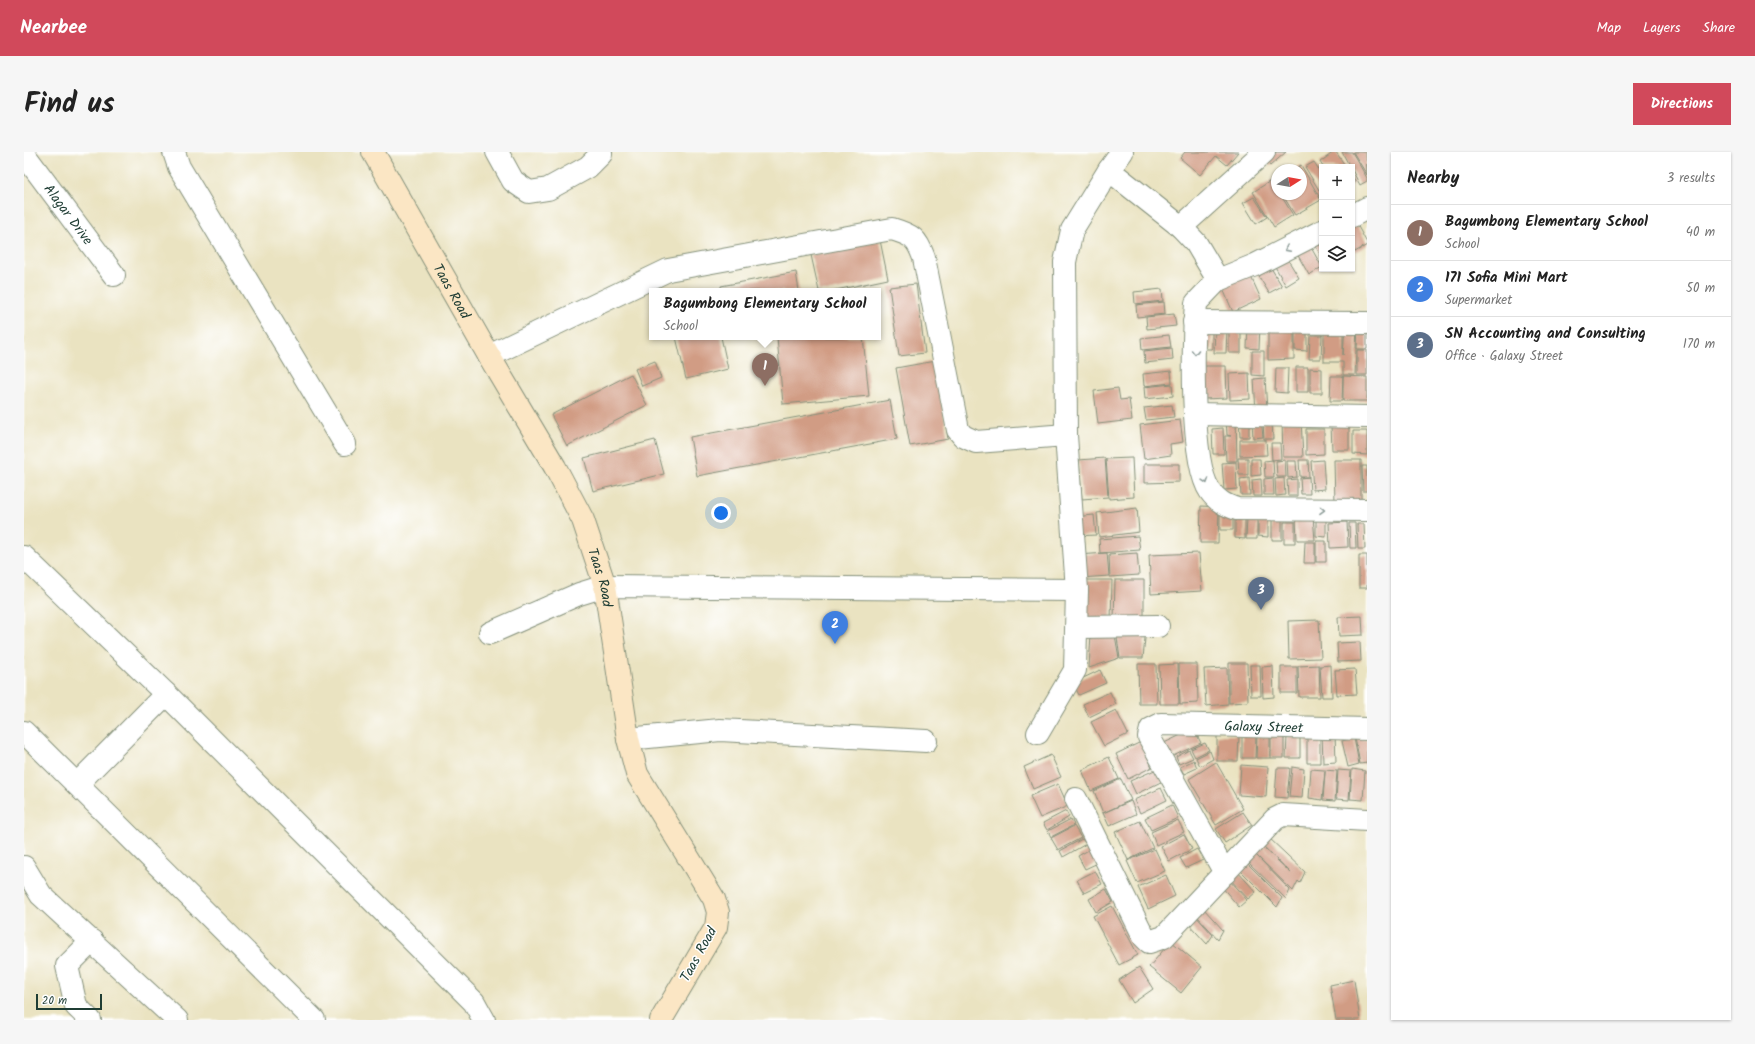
<!DOCTYPE html>
<html lang="en">
<head>
<meta charset="utf-8">
<style>
	:root { --surface:#fff; --page:#f6f6f6; --text:#222; --muted:#767676; --line:#e0e0e0; --accent:#d1495b }
	body { margin:0; font-family:Kalam,sans-serif; background:var(--page); color:var(--text) }
	.controls { position:absolute; right:12px; top:12px; display:grid; overflow:hidden; border-radius:0px; box-shadow:0 1px 3px #0004 }
	.controls button { width:36px; height:36px; display:grid; place-items:center; padding:0; border:0; border-bottom:1px solid var(--line); background:var(--surface); color:var(--text); font:20px sans-serif }
	.compass { position:absolute; left:1247px; top:12px; width:36px; height:36px; border-radius:50%; background:var(--surface); box-shadow:0 1px 3px #0004; rotate:79deg }
	.scale { position:absolute; left:12px; bottom:10px; width:66px; box-sizing:border-box; padding-left:4px; border:2px solid #1f3d34; border-top:0; font-size:11px; line-height:14px; white-space:nowrap; color:#1f3d34; -webkit-text-stroke:3px #fff; paint-order:stroke }
	.you { position:absolute; left:697px; top:361px; width:14px; height:14px; margin:-10px; border:3px solid #fff; border-radius:50%; background:#1a73e8; box-shadow:0 0 0 6px #1a73e833 }
	.badge { display:grid; place-items:center; width:26px; height:26px; border-radius:50%; background:var(--accent); color:#fff; font-size:13px; font-weight:700 }
	.pin { position:absolute; translate:-50% -33px; filter:drop-shadow(0 1px 2px #0008) }
	.pin::after { content:''; position:absolute; top:21px; width:14px; height:12px; background:inherit; clip-path:polygon(0 0,100% 0,50% 100%) }
	.popup { position:absolute; left:625px; top:136px; width:232px; height:52px; box-sizing:border-box; display:grid; place-content:center; border-radius:0px; background:var(--surface); filter:drop-shadow(0 1px 3px #0005); font-size:13px; white-space:nowrap; color:var(--muted) }
	.popup b { font-size:15px; color:var(--text) }
	.popup::after { content:''; position:absolute; left:50%; top:100%; margin-left:-8px; border:8px solid transparent; border-top-color:var(--surface) }
	.list { margin:0; padding:0; list-style:none }
	h2 { display:flex; justify-content:space-between; align-items:center; height:52px; margin:0; padding:0 16px; font-size:17px }
	h2 small { font-size:13px; font-weight:400; color:var(--muted) }
	.list li { display:grid; grid-template-columns:26px 1fr auto; gap:12px; align-items:center; box-sizing:border-box; height:56px; padding:0 16px; border-top:1px solid var(--line) }
	.list b { display:block; font-size:15px; white-space:nowrap }
	.list p { margin:0; font-size:13px; white-space:nowrap; color:var(--muted) }
	.list em { font-size:13px; font-style:normal; color:var(--muted) }
	.icon { flex:none; width:22px; height:22px; fill:none; stroke:currentColor; stroke-width:2; stroke-linecap:round; stroke-linejoin:round }
	.map { position:relative; flex:none; width:1343px; height:868px; overflow:hidden; border-radius:0px }
	header { display:flex; align-items:center; gap:24px; box-sizing:border-box; height:56px; padding:0 20px; background:var(--accent); color:#fff }
	header strong { font-size:19px }
	nav { display:flex; gap:22px; margin-inline-start:auto; font-size:14px }
	.intro { display:flex; align-items:center; justify-content:space-between; box-sizing:border-box; height:96px; padding:0 24px }
	h1 { margin:0; font-size:28px }
	.button { padding:10px 18px; border-radius:0px; background:var(--accent); color:#fff; font-size:14px; font-weight:700 }
	main { display:flex; gap:24px; padding:0 24px }
	aside { flex:1; background:var(--surface); border-radius:0px; box-shadow:0 1px 3px #0004 }
	.map>svg:first-child { display:block }
</style>
</head>
<body>
<header>
<strong>Nearbee</strong>
<nav><a>Map</a><a>Layers</a><a>Share</a></nav>
</header>
<div class="intro"><h1>Find us</h1><a class="button">Directions</a></div>
<main>
<div class="map">
<svg width="1343" height="868" viewBox="0 0 1343 868">
	<rect width="100%" height="100%" fill="#fff"/>
	<filter id="ink" filterUnits="userSpaceOnUse"><feTurbulence type="fractalNoise" baseFrequency=".025" numOctaves="2"/><feDisplacementMap in="SourceGraphic" scale="8" xChannelSelector="R" yChannelSelector="G"/><feConvolveMatrix kernelMatrix="1 2 1 2 8 2 1 2 1" color-interpolation-filters="sRGB"/></filter>
	<filter id="wash" filterUnits="userSpaceOnUse"><feTurbulence type="fractalNoise" baseFrequency=".012" numOctaves="4" result="noise"/><feDisplacementMap in="SourceGraphic" scale="16" xChannelSelector="R" yChannelSelector="G"/><feGaussianBlur stdDeviation="0.9" result="paint"/><feColorMatrix in="noise" values="0 0 0 0 0 0 0 0 0 0 0 0 0 0 0 0 0 1.4 0 .05"/><feComposite in="paint" operator="in"/></filter>
	<g filter="url(#wash)">
		<rect width="100%" height="100%" fill="#eae3c1"/>
		<g id="blocks">
			<path fill="#d19c84" d="M1161 0H1214L1203 13 1192 4 1176 23 1156 6Z
				M1234 0H1262L1246 14Z
				M1310 0H1312L1322 15H1299L1296 10Z
				M1318 0H1328L1343 26V29L1336 33 1328 18V15H1326Z
				M1329 0H1342L1343 23Z
				M1290 10 1298 22V43L1281 15Z
				M1277 13 1297 48 1271 63 1258 42H1277V18H1269Z
				M1328 24 1332 30 1328 33Z
				M1253 25V34L1249 28Z
				M1248 28 1253 37V42H1256L1269 63 1250 75 1229 40Z
				M1230 45 1243 65 1232 72 1219 51Z
				M1331 69 1343 91V93L1331 100 1328 94V71Z
				M1298 87V106L1290 91Z
				M856 88 864 127 807 139H795L787 103Z
				M1285 92 1298 115 1285 123 1272 100Z
				M1261 103 1275 126 1262 134 1249 111Z
				M1244 111 1258 134 1245 141 1231 118Z
				M1224 118 1237 147 1209 160 1196 130Z
				M772 120 775 139H697V134Z
				M892 132 901 201 875 204 865 135Z
				M1138 137 1139 149 1111 152 1110 140Z
				M1140 150 1141 162 1113 165 1112 153Z
				M1150 162 1152 174 1123 177 1122 165Z
				M1176 172 1188 173V197H1176Z
				M1224 172H1236L1235 197 1223 196Z
				M1334 172H1343V197H1333Z
				M1321 173H1333L1331 223H1319V210H1300V177H1319V203Z
				M1271 174H1283V199L1271 198Z
				M1191 176H1203L1202 201H1190Z
				M1205 176H1217V201H1205Z
				M1244 176H1270V207L1244 208Z
				M1145 183 1147 195 1118 198 1117 186Z
				M1286 183H1298L1297 207H1285Z
				M652 185H697L704 217 662 227Z
				M753 185H839L845 244 759 252Z
				M1148 196 1149 208 1121 211 1120 199Z
				M1333 198H1343V223H1333Z
				M1228 199H1240V224L1228 223Z
				M631 209 637 226 618 234 611 217Z
				M911 209 924 287 886 294 872 216Z
				M1179 214H1202L1203 246 1180 247Z
				M1272 215H1284V240H1272Z
				M1252 216H1264L1263 241 1251 240Z
				M1286 216 1298 217V241H1286Z
				M1147 219 1148 231 1120 234 1119 222Z
				M1225 221 1226 247 1206 248 1205 222Z
				M607 222 623 253 543 294 527 263Z
				M1307 224H1319L1318 249H1306Z
				M1319 224 1343 225V249H1319Z
				M1241 226 1243 259 1232 260 1230 227Z
				M1148 232 1149 244 1121 247 1120 235Z
				M1094 236 1096 248 1105 247 1108 268 1074 272 1070 239Z
				M866 248 873 287 673 324 666 285Z
				M1148 253 1150 265 1122 268 1120 256Z
				M1212 266 1213 309H1202L1201 284H1207L1203 283 1202 267Z
				M1156 268 1159 290 1146 292 1147 303 1120 307 1116 273Z
				M1215 268H1225V285H1216Z
				M1237 268 1239 285 1229 286 1228 269Z
				M1277 268 1279 305H1259L1258 269Z
				M1239 270H1248L1249 287H1240Z
				M1307 273H1325V298H1308Z
				M1199 276 1200 302H1189L1188 277Z
				M1282 277H1300V302L1282 303Z
				M1329 279H1343V303L1329 302Z
				M631 288 640 322 569 339 560 306Z
				M1216 288H1242L1243 303 1216 304Z
				M1247 291H1256L1257 307 1248 308Z
				M1081 306 1084 345 1058 347 1055 308Z
				M1108 306 1110 345 1085 347 1082 307Z
				M1214 306H1224V323H1215Z
				M1227 307H1236L1237 323 1227 324Z
				M1249 308 1250 325H1241L1240 309Z
				M1261 308 1262 325H1253L1252 309Z
				M1275 308H1284L1285 325H1276Z
				M1299 308 1301 337 1289 338 1287 309Z
				M1310 308H1337V351H1311Z
				M1263 309H1272L1273 325 1264 326Z
				M1212 310 1213 337 1200 338 1198 311Z
				M1120 312H1155V330L1120 331Z
				M1338 314H1343V339H1339Z
				M1285 325 1286 342H1277L1276 326Z
				M1225 326 1226 343H1217L1216 327Z
				M1249 326 1250 343H1240V327Z
				M1260 326 1261 343 1252 344 1251 327Z
				M1237 327 1238 344H1229L1228 328Z
				M1273 327V344H1264L1263 328Z
				M1177 354 1195 355 1194 391H1176Z
				M1113 356 1115 380 1075 385 1073 361Z
				M1196 362 1209 363V378H1196Z
				M1070 363 1072 383 1052 384 1050 365Z
				M1234 364H1244V385L1234 384Z
				M1292 364H1302V385L1292 384Z
				M1289 365 1291 388H1273L1272 366Z
				M1211 366H1221V387L1211 386Z
				M1223 366 1233 367V387H1222Z
				M1248 367H1258V388H1248Z
				M1260 370H1271V391H1260Z
				M1323 370 1324 395 1306 396 1305 371Z
				M1325 371H1331L1332 396H1326Z
				M1333 372H1340L1341 397H1334Z
				M1114 384 1116 398 1076 401 1075 387Z
				M1292 389H1302V410H1292Z
				M1281 390H1291V411H1280Z
				M1083 401 1085 424 1056 426 1054 403Z
				M1113 401 1115 423 1086 425 1085 403Z
				M1175 401 1178 439 1127 442 1125 403Z
				M1335 403H1343V436H1335Z
				M1058 428H1088L1087 469 1058 468Z
				M1091 428H1120V469L1090 468Z
				M1338 464 1339 483 1315 484 1314 465Z
				M1295 468 1297 506 1265 507 1264 469Z
				M1122 477 1119 506H1096L1092 478Z
				M1090 478 1095 506 1065 516 1067 481Z
				M1336 490 1337 509 1314 510 1313 491Z
				M1205 511H1223L1224 550 1205 551Z
				M1114 512H1132L1133 552H1115Z
				M1154 512 1155 552H1136L1135 513Z
				M1155 512H1173L1174 551 1156 552Z
				M1226 513H1236L1237 544H1227Z
				M1295 513 1296 545H1275L1274 514Z
				M1307 513 1308 545H1298L1296 514Z
				M1249 514 1250 545 1239 546 1238 515Z
				M1257 515H1273V541H1257Z
				M1203 516 1204 552 1182 554 1180 517Z
				M1331 517 1333 542 1313 543 1311 518Z
				M1076 518 1082 531 1055 543 1049 531Z
				M1086 540 1092 552 1065 565 1059 552Z
				M1092 558 1104 582 1080 594 1067 570Z
				M1170 577 1177 591 1147 605 1140 591Z
				M1311 581 1312 610 1299 611 1298 582Z
				M1193 583H1215L1214 609H1193Z
				M1218 583 1232 584 1231 606H1218Z
				M1233 584H1246V606H1232Z
				M1247 584H1260V606H1247Z
				M1263 584H1276V606H1262Z
				M1283 585H1296V611H1283Z
				M1330 586 1335 612 1324 615 1318 589Z
				M1331 586 1343 588V611L1336 612Z
				M1117 590 1128 615 1104 627 1092 602Z
				M1181 591 1185 598 1171 605 1167 597Z
				M1165 598 1169 606 1155 612 1152 605Z
				M1186 599 1189 607 1176 614 1172 606Z
				M1027 603 1037 625 1009 637 1000 615Z
				M1085 605 1095 627 1067 639 1058 618Z
				M1170 608 1173 616 1160 622 1156 615Z
				M1192 610 1219 657 1192 673 1165 627Z
				M1217 613 1244 615 1242 645 1215 643Z
				M1268 615 1280 617 1278 646 1265 645Z
				M1253 616H1266L1263 646 1251 645Z
				M1133 617 1139 629 1112 642 1106 629Z
				M1287 617 1313 619 1311 649 1299 648 1301 620 1298 648 1285 646Z
				M1328 617 1341 619 1339 648 1326 647Z
				M1314 618 1327 619 1325 648 1312 647Z
				M1097 627 1107 648 1079 661 1070 639Z
				M1034 632 1044 654 1016 666 1006 644Z
				M1137 636 1143 648 1116 661 1110 648Z
				M1107 649 1112 662 1085 674 1079 661Z
				M1148 653 1154 666 1127 678 1121 666Z
				M1042 659 1045 665 1023 678 1019 671Z
				M1219 660 1228 673 1201 691 1192 677Z
				M1047 667 1050 673 1027 685 1024 679Z
				M1154 668 1160 680 1132 693 1127 680Z
				M1116 669 1129 696 1104 708 1091 680Z
				M1050 674 1057 686 1034 698 1027 686Z
				M1160 682 1168 697 1145 709 1137 694Z
				M1244 685 1281 720 1276 731 1274 729 1269 739 1230 701 1238 694 1267 721 1237 692Z
				M1058 687 1062 692 1039 705 1036 699Z
				M1068 696 1076 710 1061 717 1054 704Z
				M1131 697 1141 719 1113 731 1103 709Z
				M1173 697 1179 708 1162 716 1156 706Z
				M1231 702 1266 738 1262 747 1223 709Z
				M1222 710 1258 746 1253 755 1215 717Z
				M1071 719 1078 732 1060 741 1053 728Z
				M1213 719 1232 740 1224 747 1205 726Z
				M1142 723 1151 744 1124 757 1114 735Z
				M1204 727 1223 748 1215 755 1197 734Z
				M1082 737 1089 750 1072 760 1065 747Z
				M1088 754 1114 803 1095 813 1069 764Z
				M1180 757 1199 778 1194 787 1173 764Z
				M1170 762 1189 783 1183 792 1162 769Z
				M1147 789 1178 815 1157 841 1125 815Z
				M1115 815 1129 837 1109 851 1095 828Z
				M1330 828 1336 868H1312L1306 833Z"/>
		</g>
	</g>
	<g filter="url(#ink)">
		<use href="#blocks" fill-opacity="0" stroke="#84907a" stroke-width="1"/>
		<g fill="none" stroke-linecap="round" stroke-linejoin="round">
			<g stroke="#84907a" stroke-width="24">
				<g id="street">
					<path d="M150 0 155 15 321 292"/>
					<path d="M473 0 489 29 505 40 524 37 564 15 577 2V0"/>
					<path d="M1098 0 1085 18 1157 75 1172 91 1194 128"/>
					<path id="s1" d="M0 2 90 123"/>
					<path d="M1328 64 1343 56"/>
					<path d="M1157 75 1240 0"/>
					<path d="M1298 79 1231 113 1194 128 1172 151C1169 188 1166 311 1186 339 1193 349 1201 353 1213 357L1343 358"/>
					<path d="M1170 170 1343 171"/>
					<path d="M465 204 644 118 868 77C888 83 893 86 900 106L934 278 939 284 952 290 1042 283"/>
					<path d="M1171 262 1343 265"/>
					<path d="M0 405 142 542 450 850 460 868"/>
					<path d="M1053 475 1134 474"/>
					<path d="M466 481 555 442 581 434 1053 438"/>
					<path d="M0 580 290 868"/>
					<path d="M1014 581 1051 518 1053 438 1042 283 1041 110 1048 78 1085 18"/>
					<path d="M604 587 696 578 902 589"/>
					<path d="M53 632 142 542"/>
					<path d="M1052 647 1120 785 1125 790 1140 785 1251 667 1259 663 1343 668"/>
					<path d="M0 715 17 743 153 868"/>
					<path id="s2" d="M1201 721 1125 585 1127 577 1137 572 1343 577"/>
					<path d="M66 868 52 854 43 814 68 789"/>
				</g>
			</g>
			<g stroke="#84907a" stroke-width="24">
				<g id="secondary">
					<path id="s3" d="M349 0 465 204 531 315 559 368 581 434 604 587 613 622 690 747 694 760 692 775 637 868"/>
				</g>
			</g>
			<use href="#street" stroke="#fff" stroke-width="22"/>
			<use href="#secondary" stroke="#fbe6c4" stroke-width="22"/>
		</g>
		<defs><path id="oneway-chevron" d="M-2-3.5L2.5 0L-2 3.5" fill="none" stroke-width="1.6" stroke-linecap="round" stroke-linejoin="round"/></defs>
		<g stroke="#8f9e9a">
			<use href="#oneway-chevron" transform="translate(1263 97) rotate(153)"/>
			<use href="#oneway-chevron" transform="translate(1171 200) rotate(90)"/>
			<use href="#oneway-chevron" transform="translate(1182 329) rotate(72)"/>
			<use href="#oneway-chevron" transform="translate(1298 358) rotate(1)"/>
		</g>
	</g>
	<g text-anchor="middle" stroke-width="3" stroke-linejoin="round" paint-order="stroke">
		<g font-size="14" fill="#1f3d34" stroke="#fff">
			<text dy="5" stroke="none"><textPath href="#s1" startOffset="75">Alagar Drive</textPath></text>
			<text dy="5" stroke="none"><textPath href="#s3" startOffset="160">Taas Road</textPath></text>
			<text dy="5" stroke="none"><textPath href="#s3" startOffset="484">Taas Road</textPath></text>
			<text dy="5" stroke="none"><textPath href="#s2" startOffset="278">Galaxy Street</textPath></text>
			<text transform="translate(674 802) rotate(-61)" y="5">Taas Road</text>
		</g>
	</g>
</svg>
<div class="controls">
<button>+</button>
<button>−</button>
<button><svg class="icon" aria-label="layers" viewBox="0 0 24 24"><path d="M12 4l9 5-9 5-9-5zM3 14l9 5 9-5"/></svg></button>
</div>
<svg class="compass" viewBox="-18 -18 36 36"><path d="M0-13l5 13h-10z" fill="#e53935"/><path d="M0 13l5-13h-10z" fill="#767676"/></svg>
<div class="scale">20 m</div>
<div class="you"></div>
<div class="pin badge" style="left:741px;top:234px;background:#8d6e63">1</div>
<div class="popup"><b>Bagumbong Elementary School</b>School</div>
<div class="pin badge" style="left:811px;top:492px;background:#3f7fe0">2</div>
<div class="pin badge" style="left:1237px;top:458px;background:#5c6f8a">3</div>
</div>
<aside>
<h2>Nearby<small>3 results</small></h2>
<ul class="list">
<li><span class="badge" style="background:#8d6e63">1</span><div><b>Bagumbong Elementary School</b><p>School</p></div><em>40 m</em></li>
<li><span class="badge" style="background:#3f7fe0">2</span><div><b>171 Sofia Mini Mart</b><p>Supermarket</p></div><em>50 m</em></li>
<li><span class="badge" style="background:#5c6f8a">3</span><div><b>SN Accounting and Consulting</b><p>Office · Galaxy Street</p></div><em>170 m</em></li>
</ul>
</aside>
</main>
</body>
</html>
